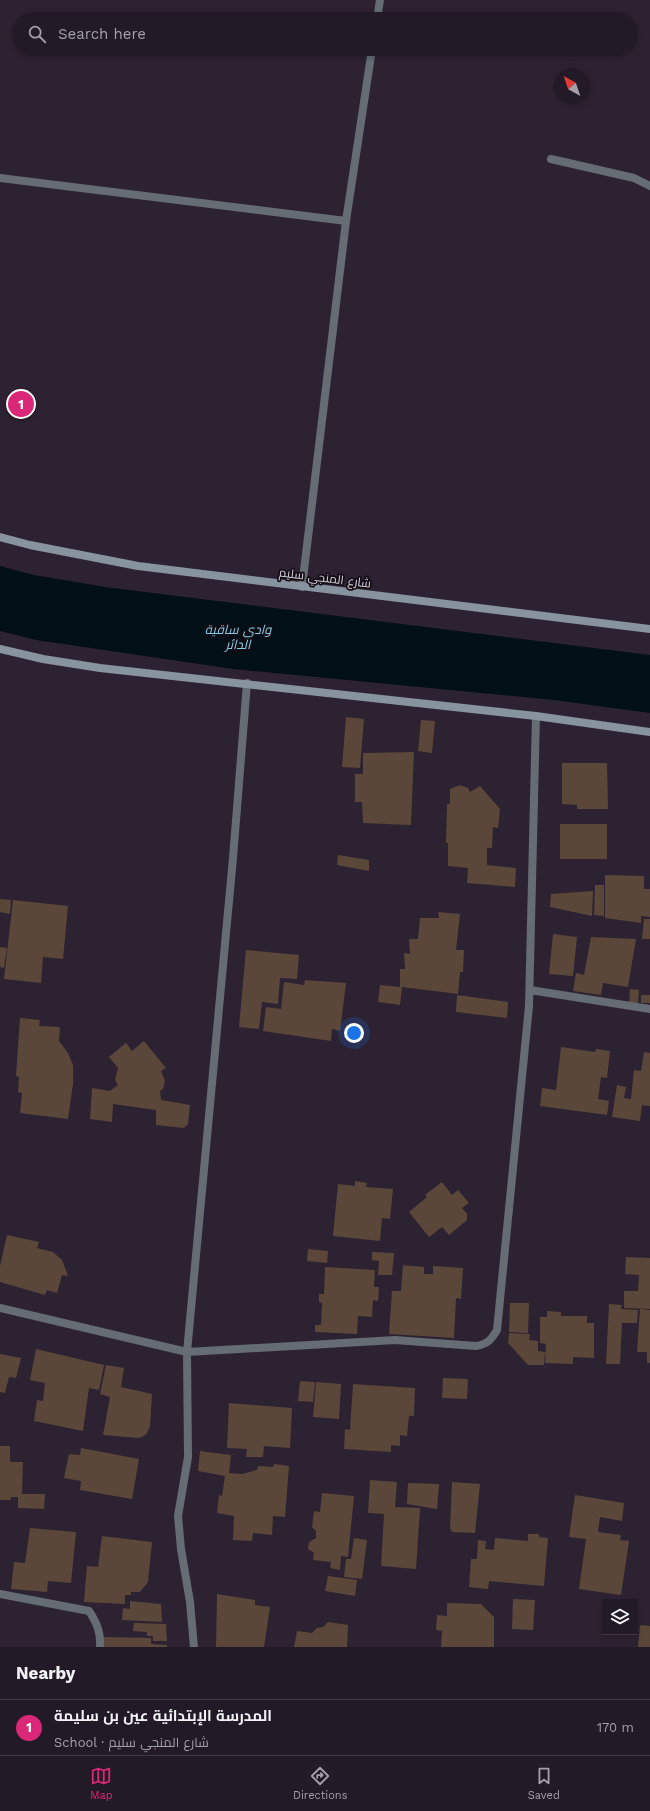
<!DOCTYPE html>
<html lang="en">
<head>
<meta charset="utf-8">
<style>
	:root { --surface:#221a26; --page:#2a232e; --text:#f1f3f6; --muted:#a2a1a7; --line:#3f3843; --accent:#db2777 }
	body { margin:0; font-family:"Work Sans",Cairo,sans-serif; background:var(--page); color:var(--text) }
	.controls { position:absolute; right:12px; bottom:12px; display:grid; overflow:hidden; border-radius:0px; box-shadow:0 2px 6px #0003 }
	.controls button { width:36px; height:36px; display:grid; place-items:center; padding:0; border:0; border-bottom:1px solid var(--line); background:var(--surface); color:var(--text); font:20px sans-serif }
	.compass { position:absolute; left:554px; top:68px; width:36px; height:36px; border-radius:50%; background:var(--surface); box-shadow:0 2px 6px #0003; rotate:320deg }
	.you { position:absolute; left:354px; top:1033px; width:14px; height:14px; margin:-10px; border:3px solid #fff; border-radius:50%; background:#1a73e8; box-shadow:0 0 0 6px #1a73e833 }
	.badge { display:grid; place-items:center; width:26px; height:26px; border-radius:50%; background:var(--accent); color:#fff; font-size:13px; font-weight:700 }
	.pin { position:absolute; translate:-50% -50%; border:2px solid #fff; box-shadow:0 1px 4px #0006 }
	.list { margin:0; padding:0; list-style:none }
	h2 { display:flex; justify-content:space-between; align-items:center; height:52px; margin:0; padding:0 16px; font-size:17px }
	h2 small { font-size:13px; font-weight:400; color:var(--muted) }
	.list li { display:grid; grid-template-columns:26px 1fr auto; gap:12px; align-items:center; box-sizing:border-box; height:56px; padding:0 16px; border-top:1px solid var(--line) }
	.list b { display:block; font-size:15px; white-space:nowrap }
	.list p { margin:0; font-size:13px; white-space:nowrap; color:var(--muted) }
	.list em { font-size:13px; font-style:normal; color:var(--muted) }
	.icon { flex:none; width:22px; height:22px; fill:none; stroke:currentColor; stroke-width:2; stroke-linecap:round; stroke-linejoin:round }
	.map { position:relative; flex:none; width:650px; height:1647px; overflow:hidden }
	.search { position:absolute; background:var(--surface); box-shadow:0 2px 6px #0003; left:12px; right:12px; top:12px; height:44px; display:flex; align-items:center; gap:10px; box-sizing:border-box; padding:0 14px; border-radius:22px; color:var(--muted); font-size:15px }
	.sheet { height:108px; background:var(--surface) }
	nav { display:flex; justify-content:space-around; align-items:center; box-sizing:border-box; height:56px; border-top:1px solid var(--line); background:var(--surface); font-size:11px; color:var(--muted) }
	nav a { display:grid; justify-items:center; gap:2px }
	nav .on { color:var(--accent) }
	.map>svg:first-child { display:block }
</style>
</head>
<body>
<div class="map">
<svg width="650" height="1647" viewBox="0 0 650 1647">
	<rect width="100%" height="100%" fill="#2d2232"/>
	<path fill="#011017" d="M0 566 34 575 105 587 650 655V713L554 700 233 669 36 640 0 631Z"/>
	<path fill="#5a473a" d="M346 717 364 719 360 768 342 767Z
		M421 720 435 721 432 753 418 751Z
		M414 752 411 825 363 823 362 802H355V774H363V753Z
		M562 763H607L608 809H577V805L562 804Z
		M460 785 468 788 470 792 480 786 500 809 498 828 493 827 492 848H487V865L516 868 515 887 467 883 468 868 448 866V843H446L447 804H450V789Z
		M560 824H607V859H560Z
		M338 855 369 860V871L337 865Z
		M605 875 644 876V889H650V917L641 916V923L605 918Z
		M595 885H604V916L594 915Z
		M593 891 592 916 550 907 551 894Z
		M0 899 11 900 10 914 0 912Z
		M13 900 68 906 63 959 43 957 41 983 4 979Z
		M438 912 460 914 456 950H464L463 972H460L458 994 402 987 400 1005 378 1002 380 985 400 987V969H405L404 953 410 954 409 939H418L420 918H439Z
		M644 919H650V939H642Z
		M553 934 577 937 573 976 549 974Z
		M591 937 636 939 628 987 603 983 601 995 573 991 576 973 584 975Z
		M0 947 7 948 4 968 0 967Z
		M246 950 299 955 297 979 280 978 278 1004 262 1002 259 1029 239 1027Z
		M305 980 346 983 340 1031 332 1029 331 1041 263 1031 266 1007 281 1009 284 982 304 985Z
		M630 989 639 990 638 1004 629 1003Z
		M457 995 508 1002 507 1018 456 1012Z
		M641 995H650V1003H641Z
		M20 1018 40 1020 39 1026 60 1027 59 1041 68 1053 73 1065V1084L68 1119 20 1113 22 1093 18 1092 19 1077 16 1076Z
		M144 1041 166 1068 161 1071 165 1081 163 1089 160 1091 161 1100 190 1105 188 1124 184 1128 156 1125V1110L113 1104 112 1122 90 1119 92 1088 110 1091 118 1085 115 1080 118 1068 109 1057 126 1043 132 1051Z
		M561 1047 595 1052 596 1049 610 1051 607 1078 601 1077 598 1099 609 1101 607 1115 540 1106 542 1088 556 1090Z
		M644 1052 650 1053V1106L642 1105 640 1121 612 1117 617 1085 626 1087 624 1098 631 1099 634 1070 641 1071Z
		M355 1181 367 1183 366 1187 393 1189 390 1219 382 1218 380 1241 333 1236 338 1184 355 1186Z
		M442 1182 452 1195 458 1190 469 1203 462 1208 467 1214V1220L449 1235 442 1227 429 1237 409 1212 427 1197 425 1195Z
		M7 1235 39 1242 37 1248 53 1252 62 1260 68 1276 62 1275 57 1293 47 1290 45 1295 0 1282V1266Z
		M308 1249 328 1251 327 1263 307 1261Z
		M372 1252 394 1253 392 1275H378L379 1261 372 1260Z
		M626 1257 650 1258V1309L624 1308V1291H638L639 1275 625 1274Z
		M403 1265 424 1267V1274H433V1266L463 1268 461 1299 456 1298 454 1338 389 1334 392 1291H401Z
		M325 1267 375 1270 374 1287H379L378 1301 373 1300 372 1317 358 1316 357 1334 315 1332V1325H321L322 1303 319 1302V1294H324Z
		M510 1303H529L528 1333 509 1332Z
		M609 1304 622 1305 621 1309 638 1310 637 1323H622L620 1364H606Z
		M640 1309 650 1310V1363H647V1352H637Z
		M547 1311 561 1312V1316H587V1323H594V1358L573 1357V1364L545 1363 546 1344 540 1343V1317H547Z
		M509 1333 530 1334 529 1340 538 1341V1351L545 1352 544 1365H528L508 1343Z
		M36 1349 104 1365 99 1390 89 1388 83 1431 34 1421 37 1400 43 1401 45 1383 30 1380Z
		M0 1354 21 1358 16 1378 9 1377 5 1393 0 1392Z
		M106 1365 124 1368 121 1387 152 1394 150 1426 146 1435 139 1438 103 1435 110 1397 100 1394Z
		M443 1378 468 1379 467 1399 442 1398Z
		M300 1381 315 1382 313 1402 298 1401Z
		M316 1382 341 1384 339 1419 313 1417Z
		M353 1384 415 1388 414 1416H409L407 1436 400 1435V1446L391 1445V1452L344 1449 345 1429 350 1430Z
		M229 1403 292 1408 290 1448 264 1446 263 1457H246L247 1449 227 1448Z
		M0 1446H10V1462H23L22 1494H45L44 1509 18 1508V1497H11V1500H0Z
		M81 1448 139 1459 132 1499 80 1490 81 1481 64 1478 69 1454 80 1455Z
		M200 1451 231 1455 229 1473 242 1474 257 1470 258 1466 273 1467 274 1464 289 1466 285 1517 273 1516 272 1535 253 1533 252 1541 233 1540 234 1516 217 1513 219 1495 222 1496 225 1476 198 1471Z
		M370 1480 397 1482 395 1507 420 1508 416 1569 381 1566 384 1514 368 1513Z
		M452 1482 480 1484 475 1533 452 1532 450 1528Z
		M408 1483 439 1484 437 1509 407 1504Z
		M322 1493 354 1496 348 1557 341 1556 340 1570 330 1568 331 1562 313 1560 314 1553 308 1549 309 1542 316 1538V1531L312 1527 314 1511 320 1512Z
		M575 1495 624 1503 622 1521 600 1517 598 1532 621 1535 620 1540 629 1541 621 1595 579 1589 586 1539 569 1537Z
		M30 1528 76 1532 71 1583 48 1581 47 1592 11 1589 14 1562 25 1563Z
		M528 1534H539V1537L548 1538 544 1586 489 1581 488 1589 469 1587 471 1559H477L478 1540 486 1541 485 1549 494 1550 495 1538 528 1541Z
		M102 1536 152 1542 148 1582 140 1592H131V1595H125V1604L84 1602 87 1566 98 1567Z
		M354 1538 367 1540 362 1579 344 1577 346 1559H351Z
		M328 1576 357 1580 355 1596 325 1591Z
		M217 1594 255 1600V1605L270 1607 264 1647H216Z
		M513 1599 535 1600 533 1630 512 1629Z
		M130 1601 161 1604 162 1622 122 1620 123 1608 130 1609Z
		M447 1603 481 1604 494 1617V1647H441L442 1631 436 1630 437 1615 447 1616Z
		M328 1622 348 1625 347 1647H294L297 1631 312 1633 317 1628 323 1627Z
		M134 1623 166 1624 167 1641H153V1636H147V1632L133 1631Z
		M640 1625 650 1626V1647H638Z
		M102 1637 151 1638V1644L167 1645V1647H102Z"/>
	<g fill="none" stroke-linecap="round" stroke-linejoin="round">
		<path stroke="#656c74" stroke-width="8" d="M377 19 380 0
			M551 159 634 178 650 186
			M0 178 346 221
			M302 587 346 221 372 49
			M247 683 233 858 187 1352 395 1340 476 1346C488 1344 491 1340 497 1330L529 1006 536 716
			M530 990 650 1009
			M0 1308 187 1352 188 1457 178 1516 181 1549 190 1602 194 1647
			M0 1594 89 1611C97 1623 101 1633 100 1647"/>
		<path stroke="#87939f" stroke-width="8" d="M0 537 30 545 138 566 650 629
			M0 649 43 659 100 668 536 716 650 732"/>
	</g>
	<g text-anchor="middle" stroke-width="3.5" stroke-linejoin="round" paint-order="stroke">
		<g font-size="12" fill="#dfd8e3" stroke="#130e15">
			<text transform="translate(325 578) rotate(7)" y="4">شارع المنجي سليم</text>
		</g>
		<g font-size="13" font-style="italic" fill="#87cbe7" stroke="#130e15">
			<text x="238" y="634">وادي ساقية<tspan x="238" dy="15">الدائر</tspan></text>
		</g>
	</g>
</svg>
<div class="controls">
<button><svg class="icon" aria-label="layers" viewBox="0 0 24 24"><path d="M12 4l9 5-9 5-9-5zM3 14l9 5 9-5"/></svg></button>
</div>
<svg class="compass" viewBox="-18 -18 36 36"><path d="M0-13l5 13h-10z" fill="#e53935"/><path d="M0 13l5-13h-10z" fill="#a2a1a7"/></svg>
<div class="you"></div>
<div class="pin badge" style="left:21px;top:404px">1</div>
<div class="search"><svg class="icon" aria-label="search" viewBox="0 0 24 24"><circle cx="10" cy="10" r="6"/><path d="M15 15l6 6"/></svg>Search here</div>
</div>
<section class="sheet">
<h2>Nearby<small></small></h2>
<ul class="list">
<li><span class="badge">1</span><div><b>المدرسة الإبتدائية عين بن سليمة</b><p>School · شارع المنجي سليم</p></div><em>170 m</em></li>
</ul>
</section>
<nav>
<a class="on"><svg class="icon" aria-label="map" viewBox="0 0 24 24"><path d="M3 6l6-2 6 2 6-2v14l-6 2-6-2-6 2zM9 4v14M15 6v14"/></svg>Map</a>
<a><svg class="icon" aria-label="directions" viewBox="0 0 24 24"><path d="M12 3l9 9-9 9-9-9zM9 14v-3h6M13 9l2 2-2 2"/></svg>Directions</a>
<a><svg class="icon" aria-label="saved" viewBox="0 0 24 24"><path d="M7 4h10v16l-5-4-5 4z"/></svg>Saved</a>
</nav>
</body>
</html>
